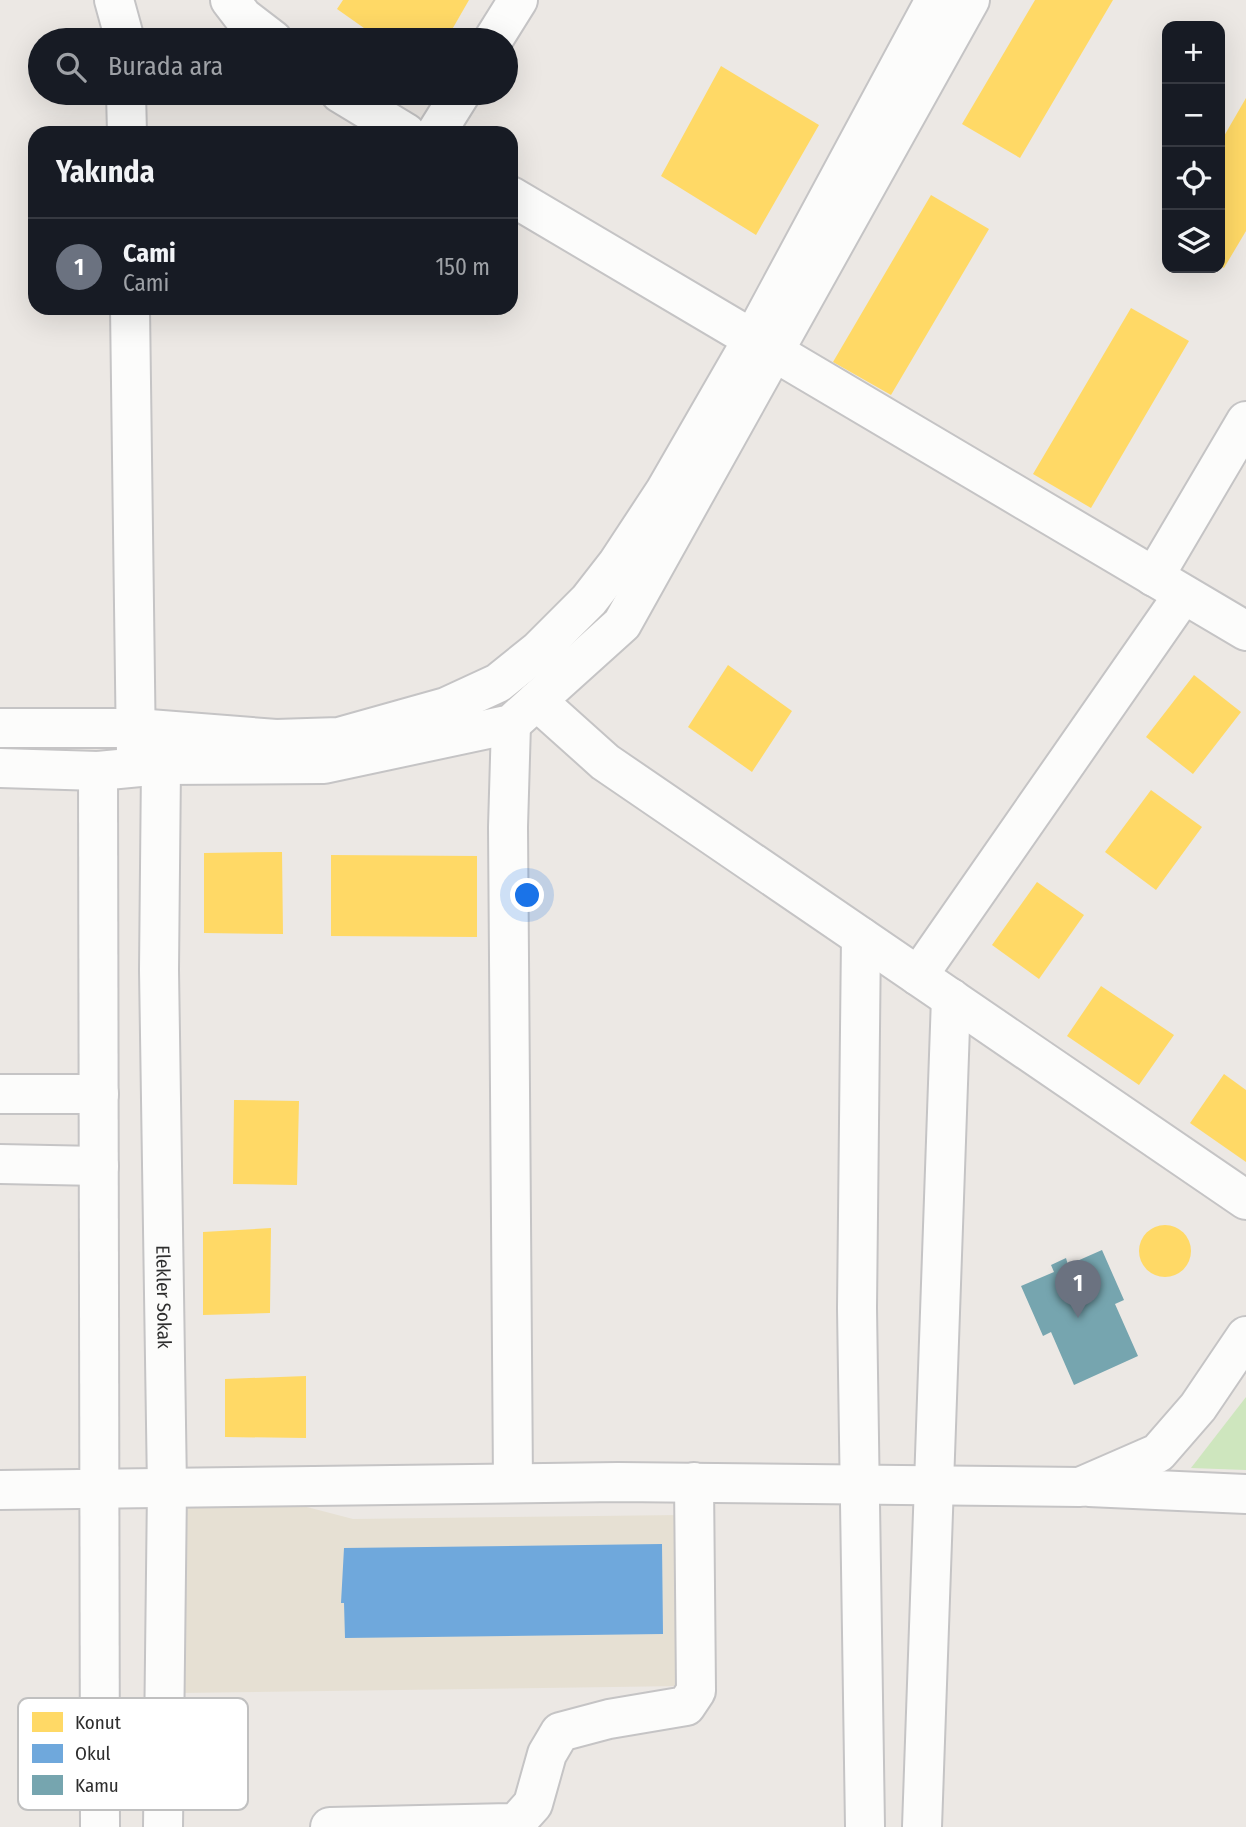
<!DOCTYPE html>
<html lang="tr">
<head>
<meta charset="utf-8">
<style>
	:root { --surface:#171b24; --page:#242831; --text:#f1f3f6; --muted:#9ea1a6; --line:#363941; --accent:#706f6e }
	body { margin:0; font-family:"Fira Sans Condensed",sans-serif; background:var(--page); color:var(--text) }
	.controls { position:absolute; right:21px; top:21px; display:grid; overflow:hidden; border-radius:14px; box-shadow:0 7px 28px #0002 }
	.controls button { width:63px; height:63px; display:grid; place-items:center; padding:0; border:0; border-bottom:2px solid var(--line); background:var(--surface); color:var(--text); font:35px sans-serif }
	.you { position:absolute; left:528px; top:896px; width:24px; height:24px; margin:-18px; border:5px solid #fff; border-radius:50%; background:#1a73e8; box-shadow:0 0 0 10px #1a73e833 }
	.badge { display:grid; place-items:center; width:46px; height:46px; border-radius:50%; background:var(--accent); color:#fff; font-size:23px; font-weight:700 }
	.pin { position:absolute; translate:-50% -58px; filter:drop-shadow(0 2px 4px #0008) }
	.pin::after { content:''; position:absolute; top:37px; width:24px; height:21px; background:inherit; clip-path:polygon(0 0,100% 0,50% 100%) }
	.list { margin:0; padding:0; list-style:none }
	h2 { display:flex; justify-content:space-between; align-items:center; height:91px; margin:0; padding:0 28px; font-size:30px }
	h2 small { font-size:23px; font-weight:400; color:var(--muted) }
	.list li { display:grid; grid-template-columns:46px 1fr auto; gap:21px; align-items:center; box-sizing:border-box; height:98px; padding:0 28px; border-top:2px solid var(--line) }
	.list b { display:block; font-size:26px; white-space:nowrap }
	.list p { margin:0; font-size:23px; white-space:nowrap; color:var(--muted) }
	.list em { font-size:23px; font-style:normal; color:var(--muted) }
	.icon { flex:none; width:38px; height:38px; fill:none; stroke:currentColor; stroke-width:2; stroke-linecap:round; stroke-linejoin:round }
	.map { position:relative; flex:none; width:1246px; height:1827px; overflow:hidden }
	.search { position:absolute; background:var(--surface); box-shadow:0 7px 28px #0002; left:28px; top:28px; width:490px; height:77px; display:flex; align-items:center; gap:18px; box-sizing:border-box; padding:0 24px; border-radius:38px; color:var(--muted); font-size:26px }
	.panel { position:absolute; background:var(--surface); box-shadow:0 7px 28px #0002; left:28px; top:126px; width:490px; height:189px; border-radius:21px }
	.map>svg:first-child { display:block }
</style>
</head>
<body>
<div class="map">
<svg width="1246" height="1827" viewBox="0 0 1246 1827">
	<rect width="100%" height="100%" fill="#ece8e4"/>
	<path fill="#e6e0d3" d="M280 1500 353 1519 681 1515 683 1686 176 1693 173 1501Z"/>
	<path fill="#cee6be" d="M1246 1397V1470L1191 1468Z"/>
	<path fill="#ffd966" d="M343 0H469L446 40H381L337 9Z
		M1035 0H1113L1020 158 962 124Z
		M721 66 819 125 756 235 661 176Z
		M1246 98V231L1224 268 1220 266V143Z
		M931 195 989 229 891 395 833 362Z
		M1131 308 1189 341 1091 508 1033 474Z
		M728 665 792 711 752 772 688 727Z
		M1194 675 1241 712 1193 774 1146 737Z
		M1151 790 1202 827 1156 890 1105 852Z
		M282 852 283 934 204 933V853Z
		M331 855 477 856V937L331 936Z
		M1037 882 1084 915 1039 979 992 945Z
		M1101 986 1174 1035 1139 1085 1067 1036Z
		M1224 1074 1246 1090V1162L1190 1123Z
		M234 1100 299 1101 297 1185 233 1184Z
		M1139 1251a26 26 0 1 1 52 0a26 26 0 1 1-52 0Z
		M271 1228 270 1313 203 1315V1232Z
		M306 1376V1438L225 1437V1379Z"/>
	<path fill="#6fa8dc" d="M662 1544 663 1634 345 1638 344 1603H341L344 1548Z"/>
	<path fill="#76a5af" d="M1102 1250 1124 1300 1115 1304 1138 1356 1074 1385 1051 1332 1043 1336 1021 1286 1054 1272 1051 1265 1066 1258 1068 1265Z"/>
	<g fill="none" stroke-linecap="round" stroke-linejoin="round">
		<g stroke="#c5c4c5" stroke-width="42">
			<g id="minor">
				<path d="M114 0 125 40"/>
				<path d="M230 0 243 17 273 40"/>
				<path d="M493 40 518 0"/>
				<path d="M126 93 127 133"/>
				<path d="M340 93 406 133"/>
				<path d="M436 133 461 93"/>
				<path d="M511 196 1246 631"/>
				<path d="M130 308 136 754"/>
				<path d="M1154 577 1246 421"/>
				<path d="M537 701 605 762 1246 1200"/>
				<path d="M511 724 508 827 513 1483"/>
				<path d="M0 728H136L276 739 339 737 446 707 498 683 539 650 589 600 617 564 665 491 752 340 935 0"/>
				<path id="s1" d="M161 765 159 970 167 1488 163 1827"/>
				<path d="M0 768 98 771 161 765 324 764 511 724 622 624 970 0"/>
				<path d="M98 771 100 1827"/>
				<path d="M861 937 857 1308 865 1827"/>
				<path d="M918 976 1183 595"/>
				<path d="M0 1094H99"/>
				<path d="M0 1164 99 1166"/>
				<path d="M1089 1487 1246 1494"/>
				<path d="M0 1490 618 1482 1080 1487 1158 1453 1198 1407 1246 1336"/>
				<path d="M330 1827 516 1823 533 1804 547 1754 560 1732 609 1719 686 1706 696 1691 694 1482"/>
				<path d="M922 1827 951 998"/>
			</g>
		</g>
		<use href="#minor" stroke="#fcfcfb" stroke-width="38"/>
	</g>
	<g text-anchor="middle" stroke-width="7" stroke-linejoin="round" paint-order="stroke">
		<g font-size="19" fill="#2e2e2e" stroke="#fff">
			<text dy="7" stroke="none"><textPath href="#s1" startOffset="532">Elekler Sokak</textPath></text>
		</g>
	</g>
	<rect x="18" y="1698" width="230" height="112" rx="10" fill="#fff" stroke="#c0c0c0" stroke-width="2"/>
	<rect x="32" y="1712" width="31" height="20" fill="#ffd966"/>
	<rect x="32" y="1744" width="31" height="19" fill="#6fa8dc"/>
	<rect x="32" y="1775" width="31" height="20" fill="#76a5af"/>
	<g font-size="19" fill="#2e2e2e">
		<text x="75" y="1729">Konut</text>
		<text x="75" y="1760">Okul</text>
		<text x="75" y="1792">Kamu</text>
	</g>
</svg>
<div class="controls">
<button>+</button>
<button>−</button>
<button><svg class="icon" aria-label="locate" viewBox="0 0 24 24"><circle cx="12" cy="12" r="6"/><path d="M12 2v4M12 18v4M2 12h4M18 12h4"/></svg></button>
<button><svg class="icon" aria-label="layers" viewBox="0 0 24 24"><path d="M12 4l9 5-9 5-9-5zM3 14l9 5 9-5"/></svg></button>
</div>
<div class="you"></div>
<div class="pin badge" style="left:1078px;top:1318px;background:#6b7280">1</div>
<div class="search"><svg class="icon" aria-label="search" viewBox="0 0 24 24"><circle cx="10" cy="10" r="6"/><path d="M15 15l6 6"/></svg>Burada ara</div>
<section class="panel">
<h2>Yakında<small></small></h2>
<ul class="list">
<li><span class="badge" style="background:#6b7280">1</span><div><b>Cami</b><p>Cami</p></div><em>150 m</em></li>
</ul>
</section>
</div>
</body>
</html>
